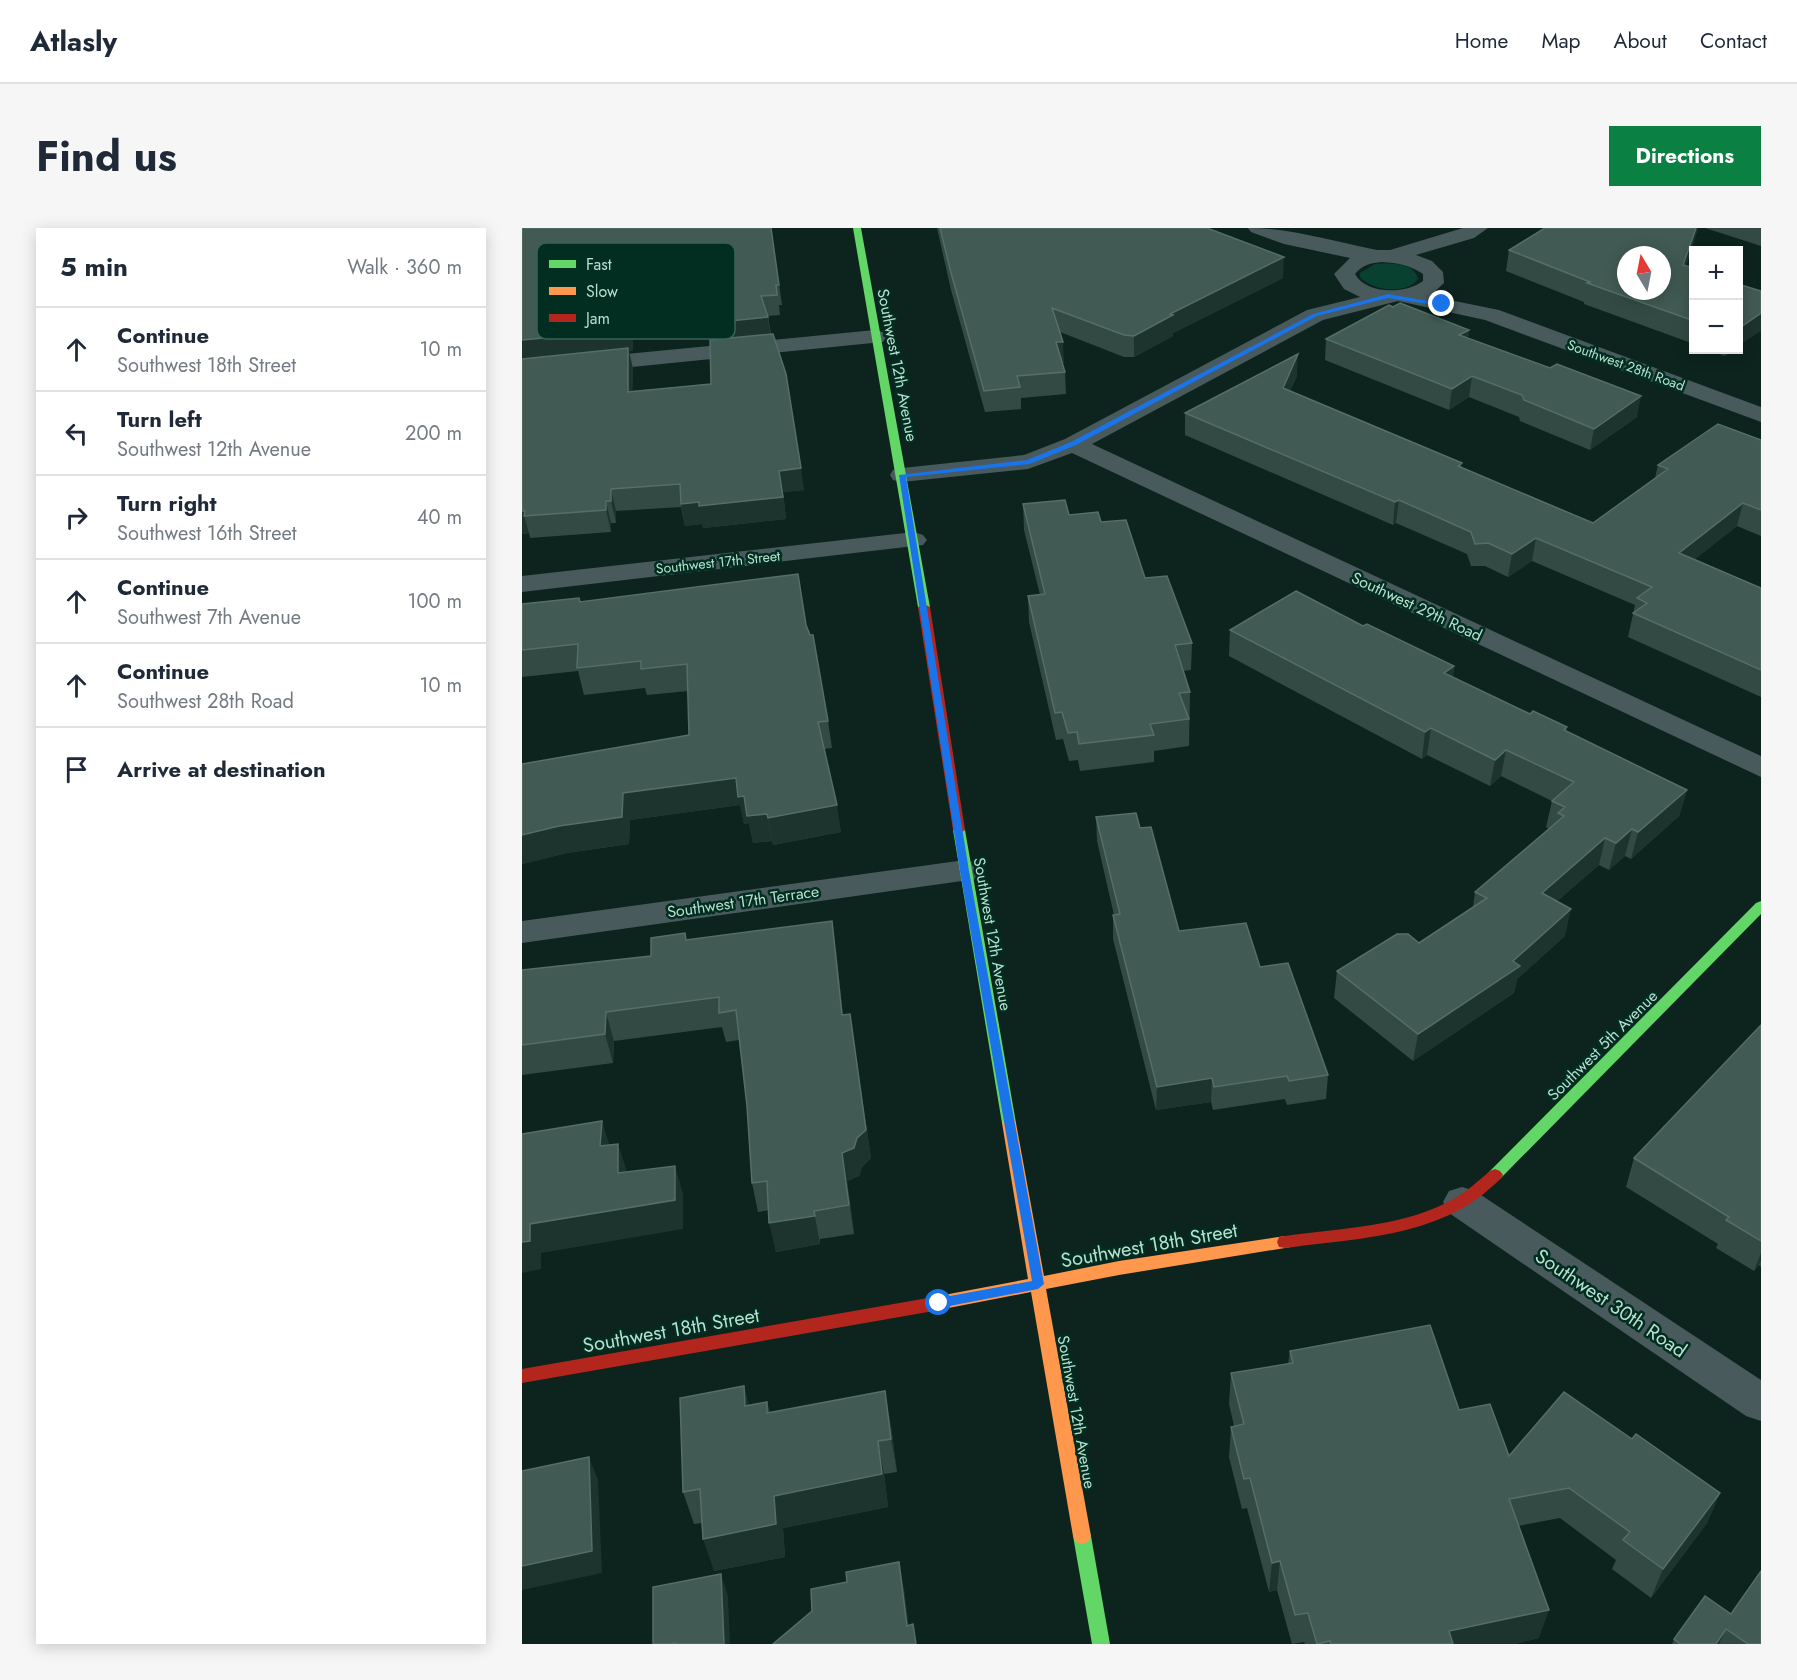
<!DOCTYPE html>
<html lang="en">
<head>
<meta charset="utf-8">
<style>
	:root { --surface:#fff; --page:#f6f6f7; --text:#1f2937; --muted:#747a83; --line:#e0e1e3; --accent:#0b8043 }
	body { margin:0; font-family:Jost,sans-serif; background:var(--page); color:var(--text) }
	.controls { position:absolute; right:18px; top:18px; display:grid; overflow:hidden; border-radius:0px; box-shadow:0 3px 15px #0003 }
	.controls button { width:54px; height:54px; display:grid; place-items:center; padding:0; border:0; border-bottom:2px solid var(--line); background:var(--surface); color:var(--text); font:30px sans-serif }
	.compass { position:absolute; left:1095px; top:18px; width:54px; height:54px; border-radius:50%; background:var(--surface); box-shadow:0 3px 15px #0003; rotate:350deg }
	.stop { position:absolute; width:18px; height:18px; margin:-14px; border:4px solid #1a73e8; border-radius:50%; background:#fff }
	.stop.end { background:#1a73e8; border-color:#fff; box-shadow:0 2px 6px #0008 }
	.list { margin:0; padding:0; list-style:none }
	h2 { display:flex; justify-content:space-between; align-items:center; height:78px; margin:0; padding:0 24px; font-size:26px }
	h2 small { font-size:20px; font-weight:400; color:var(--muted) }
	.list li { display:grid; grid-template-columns:39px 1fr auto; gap:18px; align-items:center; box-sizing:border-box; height:84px; padding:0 24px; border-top:2px solid var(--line) }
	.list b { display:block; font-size:22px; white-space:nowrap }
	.list p { margin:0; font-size:20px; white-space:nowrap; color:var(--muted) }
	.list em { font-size:20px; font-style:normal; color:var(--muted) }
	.icon { flex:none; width:33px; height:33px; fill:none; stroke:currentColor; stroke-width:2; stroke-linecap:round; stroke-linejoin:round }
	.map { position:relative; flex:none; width:1239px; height:1416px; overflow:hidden; border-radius:0px }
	header { display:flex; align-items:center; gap:36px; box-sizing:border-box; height:84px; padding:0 30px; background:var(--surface); border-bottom:2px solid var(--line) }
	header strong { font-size:28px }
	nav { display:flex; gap:33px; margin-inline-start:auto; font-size:21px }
	.intro { display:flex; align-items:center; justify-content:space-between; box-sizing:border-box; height:144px; padding:0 36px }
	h1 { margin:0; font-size:42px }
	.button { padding:15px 27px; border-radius:0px; background:var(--accent); color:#fff; font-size:21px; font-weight:700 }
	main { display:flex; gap:36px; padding:0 36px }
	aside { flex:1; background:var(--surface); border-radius:0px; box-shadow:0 3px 15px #0003 }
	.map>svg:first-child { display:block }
</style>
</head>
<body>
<header>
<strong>Atlasly</strong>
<nav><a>Home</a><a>Map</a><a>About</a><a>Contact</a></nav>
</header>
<div class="intro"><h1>Find us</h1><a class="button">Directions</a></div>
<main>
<aside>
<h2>5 min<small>Walk · 360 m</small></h2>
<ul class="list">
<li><svg class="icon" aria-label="ahead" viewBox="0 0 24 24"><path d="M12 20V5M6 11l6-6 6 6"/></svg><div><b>Continue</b><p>Southwest 18th Street</p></div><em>10 m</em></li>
<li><svg class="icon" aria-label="left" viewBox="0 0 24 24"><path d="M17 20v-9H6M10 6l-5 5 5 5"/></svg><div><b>Turn left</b><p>Southwest 12th Avenue</p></div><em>200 m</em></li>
<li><svg class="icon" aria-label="right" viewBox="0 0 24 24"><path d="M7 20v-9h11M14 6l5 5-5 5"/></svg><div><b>Turn right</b><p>Southwest 16th Street</p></div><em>40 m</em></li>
<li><svg class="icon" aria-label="ahead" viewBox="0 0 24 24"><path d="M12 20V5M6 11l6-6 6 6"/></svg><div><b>Continue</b><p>Southwest 7th Avenue</p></div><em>100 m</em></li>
<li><svg class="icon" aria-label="ahead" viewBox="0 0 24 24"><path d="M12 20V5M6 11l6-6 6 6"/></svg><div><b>Continue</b><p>Southwest 28th Road</p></div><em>10 m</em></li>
<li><svg class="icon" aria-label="arrive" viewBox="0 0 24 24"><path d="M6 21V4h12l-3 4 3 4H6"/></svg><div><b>Arrive at destination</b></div></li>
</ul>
</aside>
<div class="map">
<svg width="1239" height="1416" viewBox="0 0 1239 1416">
	<rect width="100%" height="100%" fill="#0c241d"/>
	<path fill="#094131" d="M853 36C867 35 892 34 896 51 884 67 850 63 838 49V45Z"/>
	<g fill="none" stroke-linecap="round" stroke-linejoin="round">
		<path fill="#485a5c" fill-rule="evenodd" d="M726 0C769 0 813 14 855 22H868L941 0H966L952 10 894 27 910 33 921 44 922 55 908 68 977 82 1239 179V194L963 92 876 73 801 92 570 216 1239 528V549L550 225 506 241 380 254 371 252 368 247 371 242 380 240 502 227 543 211 785 82 838 69 822 61 812 46 828 30 762 16 729 4ZM860 34C875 35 888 37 901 46V53C884 66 845 67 833 46 840 37 849 35 860 34Z
			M353 102 361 104 364 109 361 114 0 150V136Z
			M392 304 401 307 405 312 401 317 0 364V348Z
			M443 632 454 635 459 643 454 651 0 715V693Z
			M940 959 953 963 1239 1152V1193L1224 1188 927 985 921 974 927 963Z"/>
		<path fill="#63d668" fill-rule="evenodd" d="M331 0H339L408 379 402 382 396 379Z
			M437 598 443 602 494 895 492 899H482L480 895 431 602Z
			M1239 673V686L978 951 973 953 968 951 965 947 968 943 1234 675Z
			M560 1300 566 1302 569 1308 588 1416H570L551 1308 554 1302Z"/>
		<path fill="#ff974d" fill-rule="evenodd" d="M487 889 492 891 494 895 522 1048 597 1033 763 1008 769 1009 771 1014 769 1019 763 1020 597 1047 524 1061 569 1308 566 1314 560 1316 554 1314 551 1308 509 1064 406 1084 400 1082 398 1077 400 1072 406 1070 506 1051 480 895 482 891Z"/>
		<path fill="#b3261e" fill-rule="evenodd" d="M402 376 408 379 443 602 437 606 431 602 396 379Z
			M973 941 978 943 981 947C977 954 970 958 965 963 911 1009 830 1011 763 1020L757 1019 755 1014 757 1009 763 1008C819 1000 885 999 935 969 947 962 957 952 968 943Z
			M406 1070 412 1072 414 1077 412 1082 406 1084 0 1155V1141Z"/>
	</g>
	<path fill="#334a44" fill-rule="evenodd" d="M0 0H249L260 77H257L258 87 246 88 249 106 282 262 261 264 264 291 181 300 180 296 163 298 159 279 94 283V295H89V304L8 310 7 305 0 306ZM189 99 191 112 189 156 110 163 111 141 107 123H111V106Z
		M415 0H685L761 50 651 105V108L612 129H602L538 104 542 135H540L543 144 544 166 499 170V181L463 184 429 62Z
		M1023 0H1176L1164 38 1172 40V116L1062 76V74L984 43 987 22Z
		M1183 0H1239V18Z
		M947 102 946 110 1115 189 1068 222 998 193 997 189 947 169 927 182 803 132 804 111Z
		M1186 122H1212L1203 128Z
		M775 148 768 163 940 235 939 239 1071 295 1133 250 1136 237 1239 212V308L1215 298 1173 331 1239 360V469L1106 409 1113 377 1010 333 986 349 963 338H949L945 326 874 295 871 297 663 207V185Z
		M501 276 579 294 623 350 670 415 669 442 661 443 668 464 667 518 632 523V534L558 543 556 532 547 533 541 511 534 512 507 394 506 368 518 367 502 302Z
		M58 374 284 397 306 493 310 520 302 521 319 604 251 617 250 613 231 615 227 595 222 596 218 577 108 592 107 616 45 625 0 636V536L167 507 166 463 125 467 123 460 62 467 56 443 0 449V376Z
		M841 398 932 438 931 449 1008 486 1045 499 1044 503 1165 562 1157 588 1109 631 1103 628 1087 642 1077 637 1035 673 1043 708 995 751 992 765 891 833 812 770 815 743 897 715 951 679 953 664 1027 601 1024 599 1030 573 979 548 968 558 905 527 900 531 707 428 708 402Z
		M574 589 618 600 657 703 738 739 806 847 804 871 765 877 763 871 691 882 689 874 634 882 591 711V687H592L575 613Z
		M165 712 314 722 321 787 332 815 349 930 340 939 337 948 325 953 332 1006 298 1011V1016L254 1024 247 982 236 984 230 955 225 878 217 812 204 814 200 799 92 813 91 835 0 847V742L129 728Z
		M1239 797V1039L1237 1037 1232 1043 1194 1020 1196 1016 1104 959 1112 930Z
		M768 1123 937 1182 987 1228 1110 1211 1198 1265 1185 1295 1129 1370 1090 1341 1094 1332 1038 1290 996 1298 1017 1410 992 1416H783L782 1414 770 1416 755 1362 747 1364 725 1280 720 1281 707 1229 709 1199 712 1198 707 1176 709 1145 766 1136Z
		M245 1174 248 1185 369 1197 375 1244 362 1246 366 1279 261 1300 263 1329 192 1343 180 1295 172 1296 161 1264 227 1178Z
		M1209 1386 1239 1416H1150L1152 1411Z"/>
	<path fill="#1d342e" d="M1174 0H1176L1157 58 1161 37Z
		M762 29 761 50 651 105V108L612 129V108L648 86Z
		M188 78 246 89 249 110 192 115 189 99 111 106V123H107L111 141 110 185 0 134V112L107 86Z
		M1239 85V103L1216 118V101Z
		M947 102 944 122 937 107Z
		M534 114H541L542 135 534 136Z
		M1205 122H1212L1203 128Z
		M776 126 775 148 760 182 761 160Z
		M950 148 947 169 927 182 930 161Z
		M1119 168 1115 189 1068 222 1072 201Z
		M279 240 282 262 261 264 264 291 181 300 180 296 163 298 159 276 257 243Z
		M89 261 94 283V295L89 273Z
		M877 272 874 295 871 297 873 274Z
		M84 273 89 295V304L84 282Z
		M1221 275 1215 298 1152 348 1157 325Z
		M0 283H3L2 288 7 305 0 306Z
		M1014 310 1010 333 986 349 990 326Z
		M932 438 929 464 922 445Z
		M909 500 905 527 900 531 903 504Z
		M984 522 979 548 968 558 973 532Z
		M214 550 222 568 245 586 250 613 231 615 227 595 222 596 218 577 108 592 107 616 45 625 0 636V607L101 565Z
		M1165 562 1157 588 1109 631 1116 604Z
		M315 577 319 604 251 617 246 590Z
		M1110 601 1103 628 1087 642 1094 615Z
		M1083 610 1077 637 1014 692 1020 665Z
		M1049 681 1043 708 995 751 992 765 891 833 896 806 991 733Z
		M310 693 314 722 324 816 320 787Z
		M84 784 92 813 91 835 83 806Z
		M328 786 349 930 340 939 337 948 325 953 332 1006 320 925Z
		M690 850 689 874 634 882 635 859Z
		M80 893 89 922 78 918Z
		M96 916 105 944 96 945Z
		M153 938 161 966V1001L19 1025V1041L0 1045V1014L8 996Z
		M292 983 298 1016 254 1024 247 995Z
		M1239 1025V1032L1237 1037 1232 1043Z
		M222 1158 231 1192 223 1178Z
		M363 1163 369 1197 375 1244 369 1211Z
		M356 1213 362 1246 366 1279 261 1300 263 1329 192 1343 181 1311 252 1268Z
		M67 1229 76 1252 80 1345 0 1362V1338Z
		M1198 1265 1185 1295 1129 1370 1141 1341Z
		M758 1333 755 1362 747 1364 750 1335Z
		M377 1334 383 1366 389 1416 385 1398Z
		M199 1346 206 1368 208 1416H202Z
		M1027 1382 1017 1410 992 1416H924L927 1403Z
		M1204 1401 1197 1416H1194Z"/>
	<path fill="#415a53" stroke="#546f67" stroke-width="1.5" fill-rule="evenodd" d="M0 0H249L257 57H254L255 67 239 68 246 89 188 95V78L107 86V102L0 112Z
		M418 0H685L762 29 648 86 651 87 612 108 602 107 530 80 541 114H534L543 144 495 148 498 159 462 163 428 41Z
		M1023 0H1174L1161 37 1172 40V93L1065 55 1068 54 987 22ZM1104 27H1140V63H1104Z
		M1216 56 1239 63V85L1216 101Z
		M878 75 947 102 937 107 1028 140 1035 136 1119 168 1072 201 1002 172 1000 167 950 148 930 161 804 111 867 77 871 79Z
		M251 106 264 146 279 240 257 243 261 269 177 278V274L159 276 158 256 89 261V273H84V282L2 288 3 283H0V131L106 120V164L189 156 188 112Z
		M776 126 761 160 940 235 936 238 1071 295 1146 241 1136 237 1196 196 1239 212V282L1221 275 1157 325 1239 360V442L1111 385 1125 375 1115 370 1130 359 1014 310 990 326 966 315 953 316 949 304 877 272 873 274 663 185Z
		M543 272 547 287 576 284 579 294 604 292 623 350 645 348 670 415 653 417 668 464 657 465 667 491 628 496 632 507 557 516 555 504 546 505 540 484 533 485 506 368 523 366 501 276Z
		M276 346 284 397 288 407H291L306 493 296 494 315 577 246 590 245 586 225 588 222 568 216 569 214 550 101 565 100 589 37 598 0 607V536L167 507 165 436 119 441V433L55 440 56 416 0 422V376L57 370 58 374Z
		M774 363 841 398 845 396 932 438 922 445 1008 486 1011 483 1045 499 1042 502 1165 562 1116 604 1110 601 1094 615 1083 610 1020 665 1049 681 991 733 998 738 896 806 815 743 875 706H886L897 715 965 670 953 664 1042 588 1036 585 1043 579 1030 573 1052 554 984 522 973 532 909 500 903 504 708 402Z
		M614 585 618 600 629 599 657 703 724 695 738 739 766 735 806 847 767 853 765 848 692 859 690 850 635 859 591 687 598 686 574 589Z
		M310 693 320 787 328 786 344 902 335 910 332 920 320 925 327 977 292 983 293 988 247 995 245 953 230 955 225 878 214 782 197 785V769L84 784 83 806 0 817V742L129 728V710L163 705 164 712Z
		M1239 797V1013L1204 992 1207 989 1112 930Z
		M80 893 78 918 96 916V945L153 938V972L8 996V1013L0 1014V906Z
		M908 1097 937 1182 968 1176 987 1228 1042 1164 1110 1211 1114 1206 1198 1265 1141 1341 1101 1312 1108 1304 1047 1260 987 1271 1027 1382 927 1403 931 1416H809L808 1413 795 1416 786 1385 773 1387 758 1333 750 1335 728 1250 722 1251 709 1199 722 1196 709 1145 771 1135 768 1123Z
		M222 1158 223 1178 245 1174V1185L363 1163 369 1211 356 1213 360 1246 252 1268 254 1296 181 1311 178 1261 161 1264 158 1170Z
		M67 1229 70 1323 0 1338V1243Z
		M377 1334 385 1398 391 1396 394 1416H251L290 1383 289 1361 325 1354 324 1344Z
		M1239 1343V1416H1226L1204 1401 1194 1416H1158L1152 1411 1183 1368 1209 1386Z
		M199 1346 202 1416H154V1415L147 1416H131V1359Z"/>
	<path fill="#1a73e8" d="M866 66 923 76 920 78 866 70 795 88 554 217 508 236 384 249 447 643 522 1056 516 1061 417 1080 413 1079V1072L417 1070 510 1053 438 643 377 247 505 232 549 214 791 86Z"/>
	<g text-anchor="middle" stroke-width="5" stroke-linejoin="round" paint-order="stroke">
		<g font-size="14" fill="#b9dfcf" stroke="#012e21">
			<text transform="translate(1104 137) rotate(20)" y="5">Southwest 28th Road</text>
			<text transform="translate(196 334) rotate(-6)" y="5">Southwest 17th Street</text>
		</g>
		<g font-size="16" fill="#b9dfcf" stroke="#012e21">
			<text transform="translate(376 137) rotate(79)" y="6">Southwest 12th Avenue</text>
			<text transform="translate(895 378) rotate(25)" y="6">Southwest 29th Road</text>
			<text transform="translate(221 673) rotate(-8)" y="6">Southwest 17th Terrace</text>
			<text transform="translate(471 706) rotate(80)" y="6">Southwest 12th Avenue</text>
			<text transform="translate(1080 817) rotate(-45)" y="6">Southwest 5th Avenue</text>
			<text transform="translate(555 1184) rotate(80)" y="6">Southwest 12th Avenue</text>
		</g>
		<g font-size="20" fill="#b9dfcf" stroke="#012e21">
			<text transform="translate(627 1017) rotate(-10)" y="7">Southwest 18th Street</text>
			<text transform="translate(1089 1075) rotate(34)" y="7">Southwest 30th Road</text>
			<text transform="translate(149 1102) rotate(-10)" y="7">Southwest 18th Street</text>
		</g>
	</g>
	<rect x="15" y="15" width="198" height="96" rx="9" fill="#012e21" stroke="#386355" stroke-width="1.5"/>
	<rect x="27" y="32" width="27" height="8" fill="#63d668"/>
	<rect x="27" y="59" width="27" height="8" fill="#ff974d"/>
	<rect x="27" y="86" width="27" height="8" fill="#b3261e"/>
	<g font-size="16" fill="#b9dfcf">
		<text x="64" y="42">Fast</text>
		<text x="64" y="69">Slow</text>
		<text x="64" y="96">Jam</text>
	</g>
</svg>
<div class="controls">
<button>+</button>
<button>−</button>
</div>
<svg class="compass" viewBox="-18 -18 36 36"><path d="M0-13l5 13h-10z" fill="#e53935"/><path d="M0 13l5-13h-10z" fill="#747a83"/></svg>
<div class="stop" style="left:417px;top:1075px"></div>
<div class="stop end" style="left:920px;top:76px"></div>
</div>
</main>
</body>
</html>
